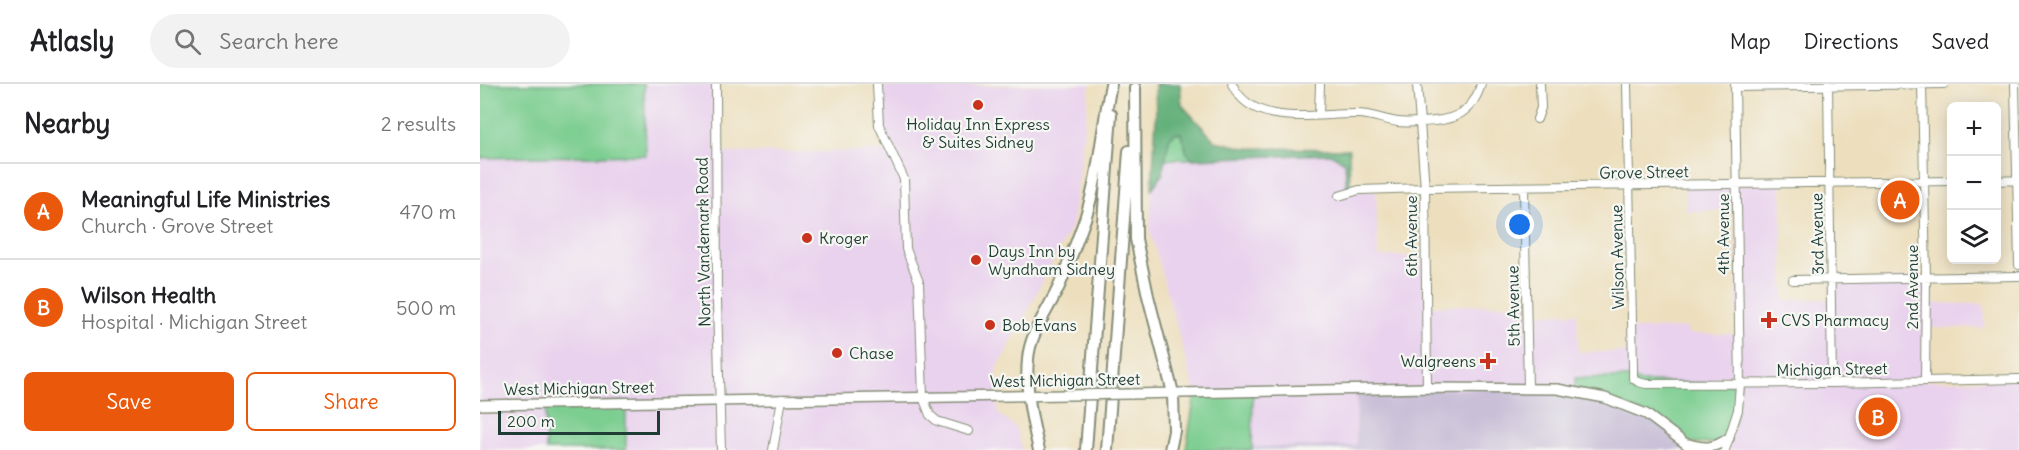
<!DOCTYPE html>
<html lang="en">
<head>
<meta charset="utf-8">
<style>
	:root { --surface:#fff; --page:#f2f2f2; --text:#202124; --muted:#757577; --line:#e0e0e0; --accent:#ea580c }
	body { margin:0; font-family:Delius,sans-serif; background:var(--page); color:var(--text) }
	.controls { position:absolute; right:18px; top:18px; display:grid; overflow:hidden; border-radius:9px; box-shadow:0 3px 15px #0003 }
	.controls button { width:54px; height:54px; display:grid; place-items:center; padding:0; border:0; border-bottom:2px solid var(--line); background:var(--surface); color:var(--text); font:30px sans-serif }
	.scale { position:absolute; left:18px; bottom:15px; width:162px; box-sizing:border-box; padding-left:6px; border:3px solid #1f3d34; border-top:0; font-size:16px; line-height:21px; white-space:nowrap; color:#1f3d34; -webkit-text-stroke:4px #f6f6f2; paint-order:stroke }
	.you { position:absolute; left:1040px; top:141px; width:21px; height:21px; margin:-15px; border:4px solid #fff; border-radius:50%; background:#1a73e8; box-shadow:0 0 0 9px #1a73e833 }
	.badge { display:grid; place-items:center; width:39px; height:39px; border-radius:50%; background:var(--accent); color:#fff; font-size:20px; font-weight:700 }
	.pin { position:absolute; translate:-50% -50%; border:3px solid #fff; box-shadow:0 2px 6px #0006 }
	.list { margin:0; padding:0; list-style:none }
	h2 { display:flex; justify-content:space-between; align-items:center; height:78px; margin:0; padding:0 24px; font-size:26px }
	h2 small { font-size:20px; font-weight:400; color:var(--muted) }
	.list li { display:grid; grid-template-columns:39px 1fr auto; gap:18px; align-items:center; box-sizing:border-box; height:96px; padding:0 24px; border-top:2px solid var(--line) }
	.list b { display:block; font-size:22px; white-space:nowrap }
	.list p { margin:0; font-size:20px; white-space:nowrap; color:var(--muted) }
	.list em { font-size:20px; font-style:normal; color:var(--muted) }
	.actions { display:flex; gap:12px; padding:18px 24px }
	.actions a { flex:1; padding:14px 0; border:2px solid var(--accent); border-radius:9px; text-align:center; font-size:21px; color:var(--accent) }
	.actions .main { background:var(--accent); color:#fff }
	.icon { flex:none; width:33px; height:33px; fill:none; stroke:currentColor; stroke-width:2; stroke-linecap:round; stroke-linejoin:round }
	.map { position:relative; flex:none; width:1539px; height:366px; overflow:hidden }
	header { display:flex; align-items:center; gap:36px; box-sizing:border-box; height:84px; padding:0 30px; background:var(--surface); border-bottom:2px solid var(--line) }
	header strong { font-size:28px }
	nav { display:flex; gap:33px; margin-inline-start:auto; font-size:21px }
	.search { width:420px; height:54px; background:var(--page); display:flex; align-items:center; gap:15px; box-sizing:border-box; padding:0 21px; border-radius:33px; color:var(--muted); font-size:22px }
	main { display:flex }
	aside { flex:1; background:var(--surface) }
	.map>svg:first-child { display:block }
</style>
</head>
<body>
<header>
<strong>Atlasly</strong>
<div class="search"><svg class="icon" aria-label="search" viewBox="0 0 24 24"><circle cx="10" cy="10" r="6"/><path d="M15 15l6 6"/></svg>Search here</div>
<nav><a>Map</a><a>Directions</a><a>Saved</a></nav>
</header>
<main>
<aside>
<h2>Nearby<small>2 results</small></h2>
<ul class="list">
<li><span class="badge">A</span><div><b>Meaningful Life Ministries</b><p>Church · Grove Street</p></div><em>470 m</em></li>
<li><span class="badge">B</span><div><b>Wilson Health</b><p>Hospital · Michigan Street</p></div><em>500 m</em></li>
</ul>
<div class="actions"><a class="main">Save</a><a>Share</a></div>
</aside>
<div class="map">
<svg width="1539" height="366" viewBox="0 0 1539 366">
	<rect width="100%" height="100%" fill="#f6f6f2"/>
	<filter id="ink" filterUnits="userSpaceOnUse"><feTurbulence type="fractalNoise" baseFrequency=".0167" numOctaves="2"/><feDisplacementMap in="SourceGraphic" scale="12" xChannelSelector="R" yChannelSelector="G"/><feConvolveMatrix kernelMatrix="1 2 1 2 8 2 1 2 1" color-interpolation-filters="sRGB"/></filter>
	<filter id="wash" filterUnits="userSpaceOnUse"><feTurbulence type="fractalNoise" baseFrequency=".008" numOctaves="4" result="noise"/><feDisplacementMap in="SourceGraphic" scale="24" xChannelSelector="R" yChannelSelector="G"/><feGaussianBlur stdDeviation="1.35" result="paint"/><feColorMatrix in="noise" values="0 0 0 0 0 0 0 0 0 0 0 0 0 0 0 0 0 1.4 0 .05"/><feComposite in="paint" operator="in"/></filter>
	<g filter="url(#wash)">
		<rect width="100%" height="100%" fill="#eddfbd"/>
		<path fill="#e9d2ed" d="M164 0H236V69L410 67 404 55 397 3 610 0 592 141 516 287 518 329 536 344 542 366H146V318L65 320 66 366H0V74L165 71Z
			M850 70 865 78 868 108 896 106 898 172 945 173 946 222 1047 220 1048 230 1097 229 1098 268H1152V245L1207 244 1208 250H1258L1256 126 1206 127 1205 101 1301 99 1304 216 1351 215V197L1446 194V219L1504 220V244H1445V297L1539 295V366H1245L1254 341 1095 295V308L877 306 876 363H772L773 308 715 309 670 147 672 105 682 91 685 75Z"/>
		<path fill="#c9bfd7" d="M1077 305 1166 330 1214 366H772V363L876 362 877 306Z"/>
		<path fill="#7bcd90" stroke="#4d8562" stroke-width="1.5" d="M0 0H164L166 71 0 74Z
			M700 48 707 69 714 75H685L689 54 695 49Z
			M1095 294H1153L1159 298 1260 300 1254 341 1241 360 1206 359 1166 330 1095 308Z
			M773 308 772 366H706L715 309Z
			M146 318V366H66L65 320Z"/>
		<path fill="#64b07a" stroke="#427657" stroke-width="1.5" d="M675 0H700L702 21 735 57 765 64 869 65 870 108H867L865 78 850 70 714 75 707 69 701 49H695L689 55 682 91 672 105 676 33Z"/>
	</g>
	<g filter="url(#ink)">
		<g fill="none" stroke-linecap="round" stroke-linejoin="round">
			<g stroke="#868e78" stroke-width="10">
				<path id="minor" d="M236 0 237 217 241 366
					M397 0 399 41 424 95 426 165 439 198 443 313 450 331 457 337 489 347
					M752 0C773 45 836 29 877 30 891 30 904 36 918 38 925 39 933 38 941 38 970 37 992 32 1001 0
					M937 0 945 104 947 304
					M1147 0 1153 284V294L1158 298 1166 300 1352 299 1539 295
					M1348 0 1352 299
					M1442 0 1446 194 1445 297
					M1535 0 1539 181
					M1255 3 1464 0
					M839 31 840 0
					M1057 35 1061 24 1060 0
					M1516 97 1539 96
					M1044 104 1048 304
					M859 112 879 106 945 104 1472 97
					M1313 196 1539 192
					M293 366 302 315
					M1245 366 1258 326 1260 300 1255 0"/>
			</g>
			<g stroke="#868e78" stroke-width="12">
				<path id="major" d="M650 310 947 304 1077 305 1125 314 1166 330 1214 366
					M0 321 587 311
					M1209 360C1226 365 1235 364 1249 354"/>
			</g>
			<g stroke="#868e78" stroke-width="14">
				<path id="highway" d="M655 4 656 155 668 212 693 309 694 347 690 366
					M559 366C552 337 545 305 548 275 550 248 570 224 580 200 589 179 597 157 605 135 619 92 622 45 631 0
					M606 366 631 30
					M627 366 649 67"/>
			</g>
			<use href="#minor" stroke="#fff" stroke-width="8"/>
			<use href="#major" stroke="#fff" stroke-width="9"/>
			<use href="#highway" stroke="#fff" stroke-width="10"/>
			<g stroke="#868e78" stroke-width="12" stroke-linecap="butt">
				<path id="major-bridge" d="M587 311 650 310"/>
			</g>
			<use href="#major-bridge" stroke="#fff" stroke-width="9"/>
		</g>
	</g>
	<g fill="#c8321e" stroke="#f6f6f2" stroke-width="2">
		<circle cx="498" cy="21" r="6"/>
		<circle cx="327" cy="154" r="6"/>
		<circle cx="496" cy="176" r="6"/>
		<path d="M1286 227h6v6h6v6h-6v6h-6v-6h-6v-6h6z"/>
		<circle cx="510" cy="241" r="6"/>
		<circle cx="357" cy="269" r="6"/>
		<path d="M1005 268h6v6h6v6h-6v6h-6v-6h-6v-6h6z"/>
	</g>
	<g text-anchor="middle" stroke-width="4.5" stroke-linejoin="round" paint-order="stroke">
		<g font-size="16" fill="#1f3d34" stroke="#f6f6f2" text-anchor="start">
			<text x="498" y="46" text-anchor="middle">Holiday Inn Express<tspan x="498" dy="18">&amp; Suites Sidney</tspan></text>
			<text x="339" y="160">Kroger</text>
			<text x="508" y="173">Days Inn by<tspan x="508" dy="18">Wyndham Sidney</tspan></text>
			<text x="1301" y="242">CVS Pharmacy</text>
			<text x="522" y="247">Bob Evans</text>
			<text x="369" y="275">Chase</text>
			<text x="996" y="283" text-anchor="end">Walgreens</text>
		</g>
		<g font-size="16" fill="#1f3d34" stroke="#f6f6f2">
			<text transform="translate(1164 88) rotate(-1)" y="6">Grove Street</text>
			<text transform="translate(1243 150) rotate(-90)" y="6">4th Avenue</text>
			<text transform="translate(1337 150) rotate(-91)" y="6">3rd Avenue</text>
			<text transform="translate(931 152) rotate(-90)" y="6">6th Avenue</text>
			<text transform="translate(223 158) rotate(-91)" y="6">North Vandemark Road</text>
			<text transform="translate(1137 173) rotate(-91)" y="6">Wilson Avenue</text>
			<text transform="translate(1432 203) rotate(-90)" y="6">2nd Avenue</text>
			<text transform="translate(1033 222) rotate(-91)" y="6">5th Avenue</text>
			<text transform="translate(1352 285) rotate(-1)" y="6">Michigan Street</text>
			<text transform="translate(585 296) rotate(-1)" y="6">West Michigan Street</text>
			<text transform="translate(99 304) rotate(-1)" y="6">West Michigan Street</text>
		</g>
	</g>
</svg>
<div class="controls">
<button>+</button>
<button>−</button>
<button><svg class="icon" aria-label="layers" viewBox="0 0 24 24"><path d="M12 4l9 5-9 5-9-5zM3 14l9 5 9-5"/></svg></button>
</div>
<div class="scale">200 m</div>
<div class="you"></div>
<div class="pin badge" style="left:1420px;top:116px">A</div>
<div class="pin badge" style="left:1398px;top:333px">B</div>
</div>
</main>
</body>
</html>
